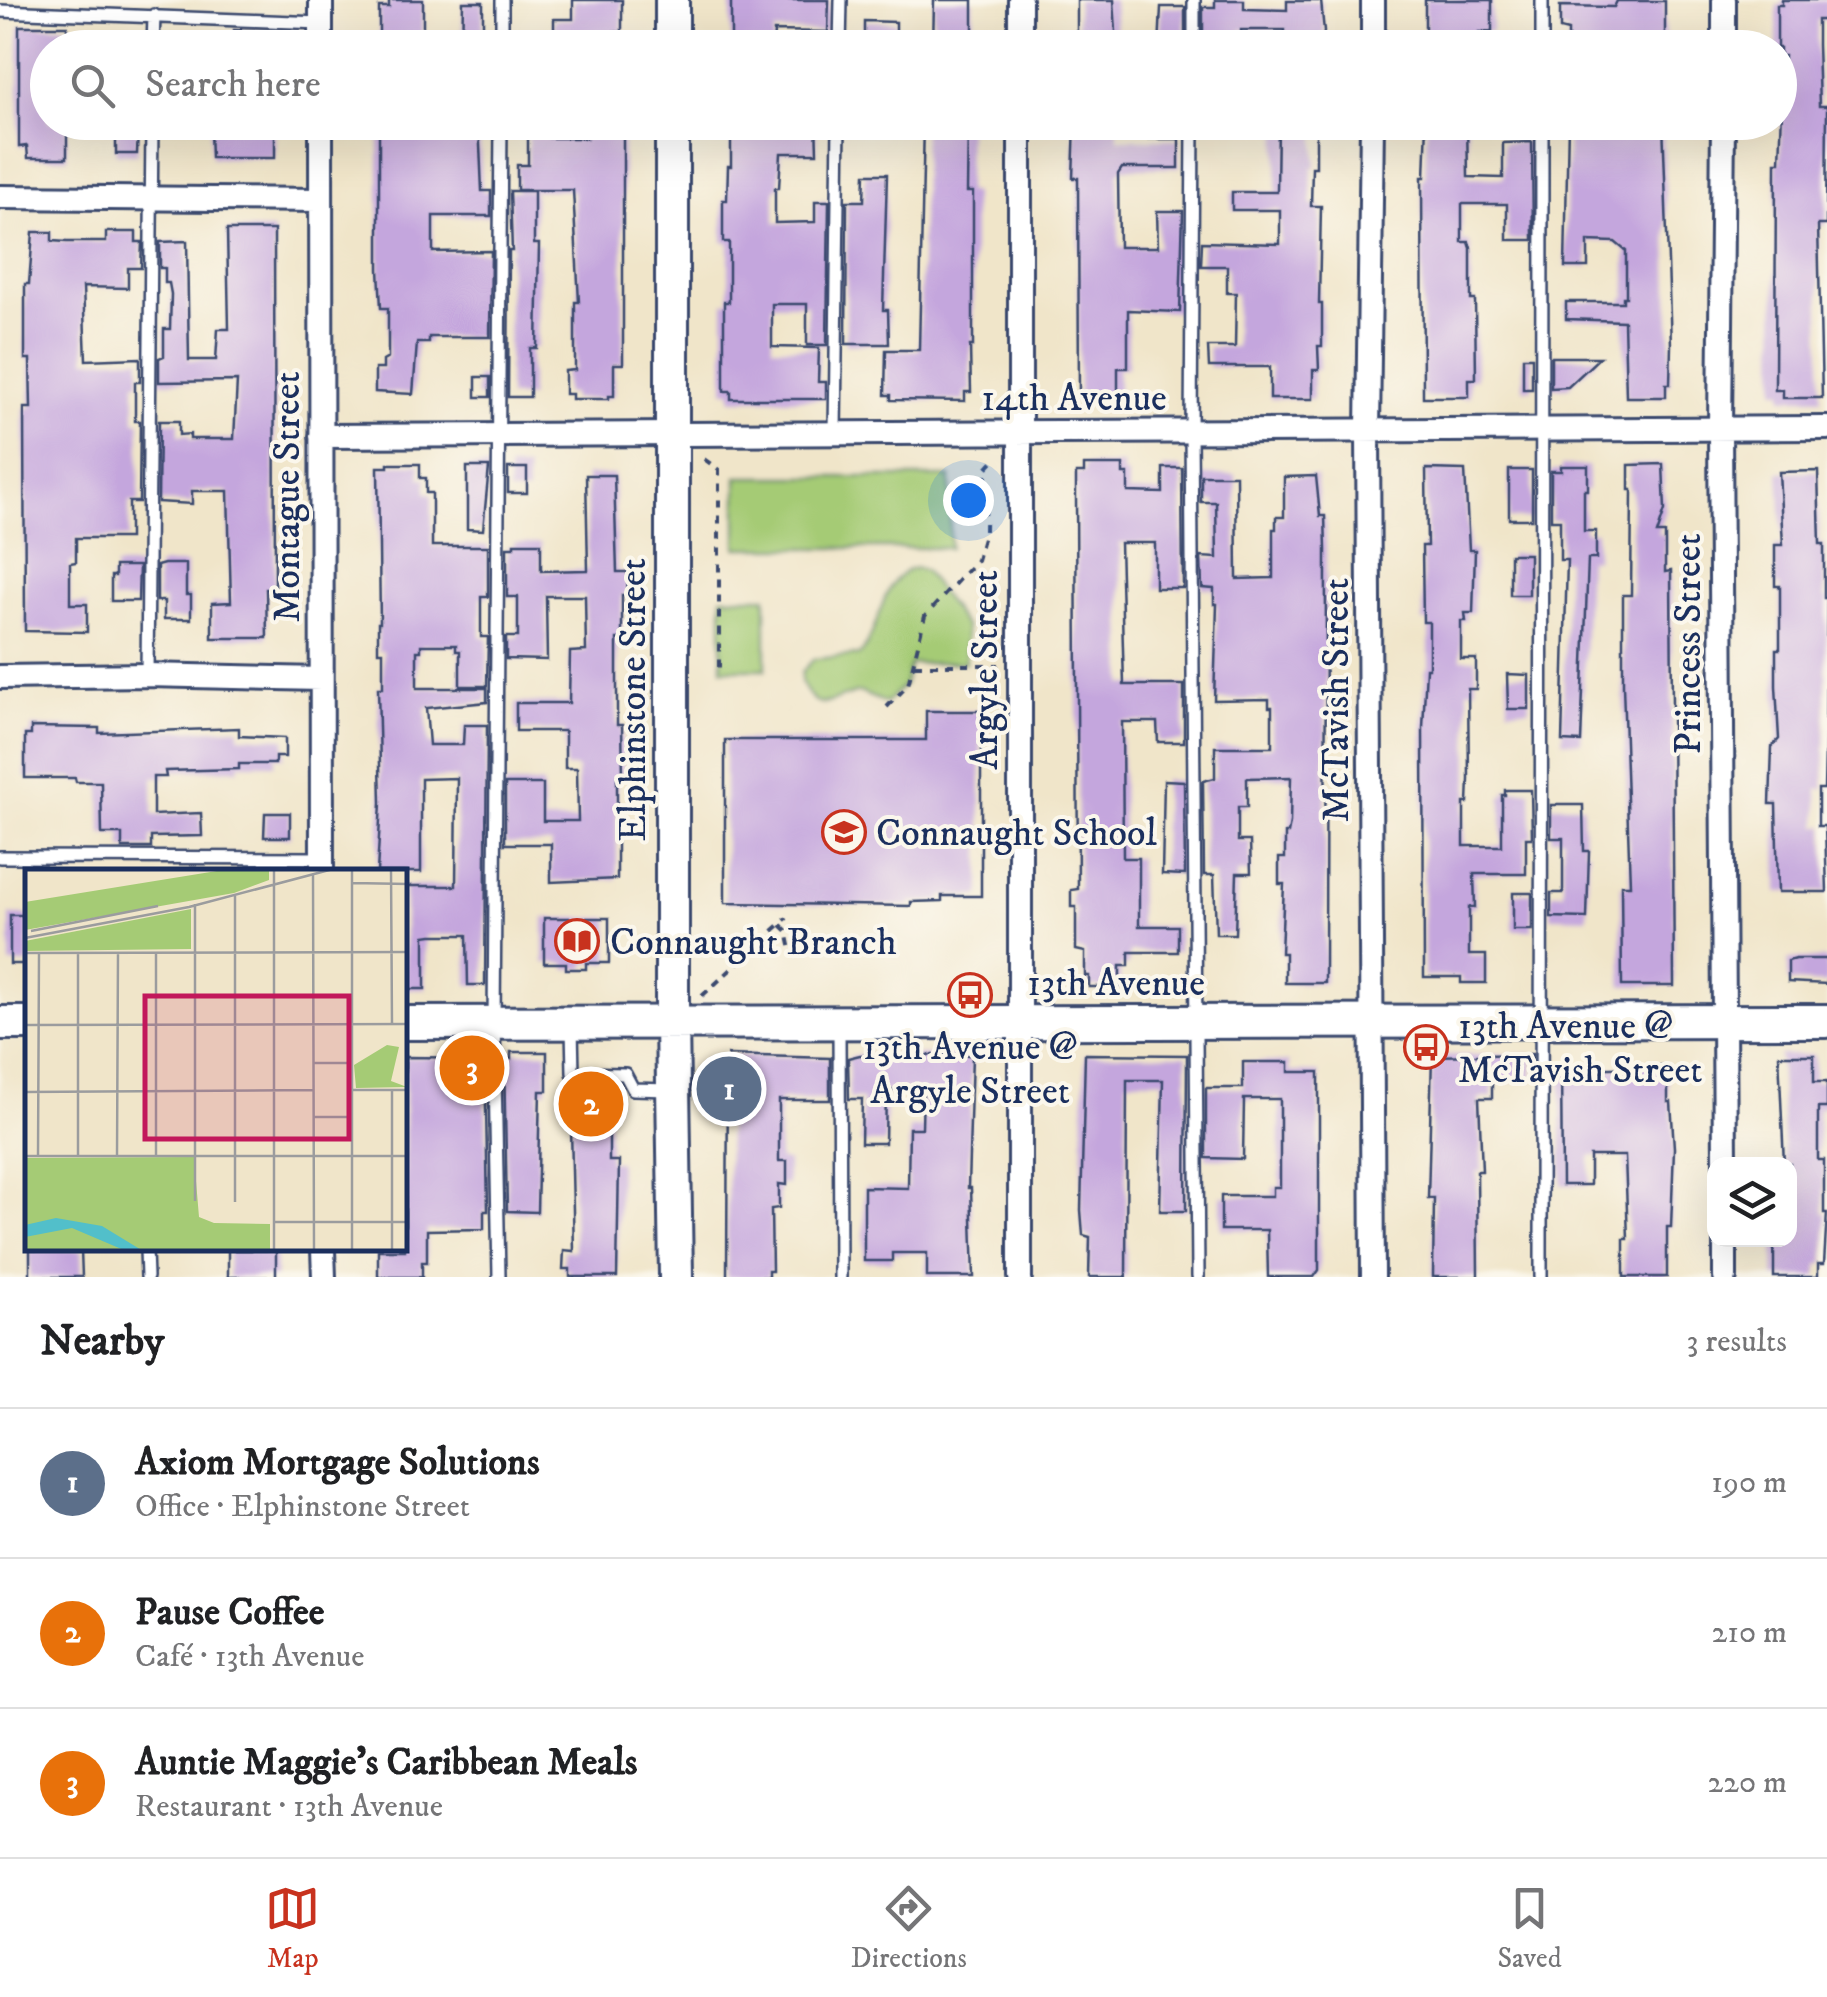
<!DOCTYPE html>
<html lang="en">
<head>
<meta charset="utf-8">
<style>
	:root { --surface:#fff; --page:#f6f6f6; --text:#202124; --muted:#757577; --line:#e0e0e0; --accent:#c8321e }
	body { margin:0; font-family:"IM FELL DW Pica",serif; background:var(--page); color:var(--text) }
	.controls { position:absolute; right:30px; bottom:30px; display:grid; overflow:hidden; border-radius:20px; box-shadow:0 10px 40px #0002 }
	.controls button { width:90px; height:90px; display:grid; place-items:center; padding:0; border:0; border-bottom:2px solid var(--line); background:var(--surface); color:var(--text); font:50px sans-serif }
	.you { position:absolute; left:968px; top:500px; width:35px; height:35px; margin:-25px; border:8px solid #fff; border-radius:50%; background:#1a73e8; box-shadow:0 0 0 15px #1a73e833 }
	.badge { display:grid; place-items:center; width:65px; height:65px; border-radius:50%; background:var(--accent); color:#fff; font-size:32px; font-weight:700 }
	.pin { position:absolute; translate:-50% -50%; border:5px solid #fff; box-shadow:0 2px 10px #0006 }
	.list { margin:0; padding:0; list-style:none }
	h2 { display:flex; justify-content:space-between; align-items:center; height:130px; margin:0; padding:0 40px; font-size:42px }
	h2 small { font-size:32px; font-weight:400; color:var(--muted) }
	.list li { display:grid; grid-template-columns:65px 1fr auto; gap:30px; align-items:center; box-sizing:border-box; height:150px; padding:0 40px; border-top:2px solid var(--line) }
	.list b { display:block; font-size:38px; white-space:nowrap }
	.list p { margin:0; font-size:32px; white-space:nowrap; color:var(--muted) }
	.list em { font-size:32px; font-style:normal; color:var(--muted) }
	.icon { flex:none; width:55px; height:55px; fill:none; stroke:currentColor; stroke-width:2; stroke-linecap:round; stroke-linejoin:round }
	.map { position:relative; flex:none; width:1827px; height:1277px; overflow:hidden }
	.search { position:absolute; background:var(--surface); box-shadow:0 10px 40px #0002; left:30px; right:30px; top:30px; height:110px; display:flex; align-items:center; gap:25px; box-sizing:border-box; padding:0 35px; border-radius:55px; color:var(--muted); font-size:38px }
	.sheet { height:580px; background:var(--surface) }
	nav { display:flex; justify-content:space-around; align-items:center; box-sizing:border-box; height:140px; border-top:2px solid var(--line); background:var(--surface); font-size:28px; color:var(--muted) }
	nav a { display:grid; justify-items:center; gap:5px }
	nav .on { color:var(--accent) }
	.map>svg:first-child { display:block }
</style>
</head>
<body>
<div class="map">
<svg width="1827" height="1277" viewBox="0 0 1827 1277">
	<rect width="100%" height="100%" fill="#fbf7ec"/>
	<filter id="ink" filterUnits="userSpaceOnUse"><feTurbulence type="fractalNoise" baseFrequency=".01" numOctaves="2"/><feDisplacementMap in="SourceGraphic" scale="20" xChannelSelector="R" yChannelSelector="G"/><feConvolveMatrix kernelMatrix="1 2 1 2 8 2 1 2 1" color-interpolation-filters="sRGB"/></filter>
	<filter id="wash" filterUnits="userSpaceOnUse"><feTurbulence type="fractalNoise" baseFrequency=".0048" numOctaves="4" result="noise"/><feDisplacementMap in="SourceGraphic" scale="40" xChannelSelector="R" yChannelSelector="G"/><feGaussianBlur stdDeviation="2.25" result="paint"/><feColorMatrix in="noise" values="0 0 0 0 0 0 0 0 0 0 0 0 0 0 0 0 0 1.4 0 .05"/><feComposite in="paint" operator="in"/></filter>
	<g filter="url(#wash)">
		<rect width="100%" height="100%" fill="#f0e5c9"/>
		<path fill="#a5cb75" stroke="#607d6a" stroke-width="2.5" d="M737 477H950V548H737Z
			M916 568 925 571 965 627 966 662 910 664 904 685 886 703 859 692C830 699 818 718 801 681L802 672 814 659 859 655C882 631 879 574 916 568Z
			M722 597H766V669H722Z"/>
		<g id="blocks">
			<path fill="#c4a6dd" d="M389 0H423V48H379V7H389Z
				M573 0H622V32H582V48H554V19H573Z
				M731 0H829L828 32 774 31 773 48H731Z
				M934 0H973V48H933Z
				M1077 0H1114L1117 48H1077Z
				M1215 0H1244V9L1287 10V1H1321L1324 32 1321 48H1285V30H1241V48H1203V7H1215Z
				M1425 0H1492V32H1479V48H1425Z
				M1782 0H1827V20H1817V45L1819 106H1827L1826 225H1818L1822 398H1783V390H1775L1776 162H1780L1784 56H1780V48H1777V5H1782Z
				M1617 1H1665V48H1568V31L1560 29V6L1614 7Z
				M463 2H483V48H462Z
				M1161 7H1185V48H1159Z
				M864 21 896 22V48H864Z
				M19 26H67V48H48V122H67V158H28L27 146 19 147Z
				M234 30 274 31V48H234Z
				M379 122H479L482 191H491V216H433V252L491 251 490 337H429V343H417L413 394 375 392V369H383V361L388 358V308H381L379 269Z
				M528 122H548L549 138H587V122H623V364H614V396H609V399H572V394H565V371L575 370V302H579L573 190H517V165H528Z
				M731 122H816L817 153H781L779 188H775V223L815 222V201H829L827 345H807V304H772V347L819 348 818 382H826V399H731V391H724V302H729V242H723V200H727L728 166H731Z
				M924 122H968L967 192H973V346H970L971 392H965V401L891 400V395H885L886 350H919Z
				M1075 122H1118V139H1179V168H1122L1118 174 1119 247H1158L1157 211H1183L1180 312 1128 310V368H1118V398H1079L1078 178H1073Z
				M1278 122H1316V167H1312L1311 206H1321L1319 304H1322V346H1318L1319 370H1313V399H1270V367H1209L1208 347H1235L1236 293H1227V266H1201L1202 242 1280 244V210H1232V192H1277Z
				M1427 122H1467L1468 177 1503 178V143L1532 142 1533 240H1507V204H1462V242H1469L1471 248V300H1475L1476 379H1469V397H1423L1422 177H1425Z
				M1568 122H1663L1671 345 1670 384H1666V397H1626L1624 321 1566 319V302H1623V297H1626V251L1615 242 1588 241V267H1565Z
				M275 128V158H211L210 129Z
				M116 129H138L137 154H116Z
				M865 174H887L883 310H888L889 344H846L847 201H864Z
				M510 191H534V244H539L537 348H530V397H508L509 251H512Z
				M227 230H274L275 589H266L267 638H212V603L231 602 228 491H192V504L158 502 159 421H179V435L190 434V439H234L237 381 159 382V358L164 356V329H170L171 294 169 283H165V268H160V242L187 241 189 360H216L218 329H229Z
				M33 232H52V241L67 242H106V232H136V242H142L141 268H128V288L83 287 86 360 140 358V382H135V421H140L139 502H129V538H76V562L70 563V604H87V632L25 631 24 408H31L30 359H25V284H29Z
				M1523 357H1532V389H1523Z
				M1551 357H1600L1568 387 1551 388Z
				M476 377H490V397H476Z
				M388 464H420V478H426V493H432V546H488V597H481V637H488L487 686H460V651H456V645H421V651H417V688H487V702L426 708 429 745H463L464 725H487L485 985H468L467 935H432L425 936V989H405V886H456L457 778 421 779V872H377L381 803 378 688H383V651H378V623H380L378 467H388Z
				M1663 464 1665 510 1657 534H1665V572L1671 571 1674 986H1622L1621 885H1630L1623 685V595H1631L1632 490H1629V465Z
				M1084 465H1123V474H1128V492L1163 493V468H1182L1183 588H1155V543H1120L1124 685H1184V742H1158L1157 722H1122L1123 858H1139V926H1178V952H1129V966H1120V987H1089V976H1085V952L1076 950V907H1071V890L1078 889 1076 494V473H1084Z
				M1561 466H1588V490H1584V531H1596V559H1588L1581 742 1562 741 1567 560H1560V520H1551V471H1561Z
				M467 467H489L483 530 467 529Z
				M508 468H527V493H508Z
				M1426 469 1465 470 1469 550H1475L1473 613H1465L1466 621H1461V659H1476V689H1468L1469 779 1468 803H1464V846H1502V795H1505V790H1531L1532 838H1526V874H1474L1475 907H1469V955H1486V983H1461V977H1424L1423 728 1426 668H1429V622H1423L1422 546H1427Z
				M1509 470H1532V519H1509Z
				M1818 471 1820 544H1824V598H1827L1825 752 1824 789H1818V826H1825L1827 892H1778L1776 804H1770L1772 747 1779 739 1776 686V649H1780V586H1775V545H1783L1779 472Z
				M586 475H614L617 572H628L627 595H622V639H617V725H622L623 778H617V879L551 882V844H505V784H543V821H578L577 768H565V731H516V703H569L570 652 586 651 585 596H546L547 660 506 659V637H518V597H507V547H514V543H541V571L588 570Z
				M1201 475H1236L1237 579 1273 578V529H1276V517H1284V477L1316 476 1320 516H1325L1326 549 1325 983H1285V953H1281L1284 884H1279V858H1285V833H1288L1290 823 1291 777 1247 778V807H1238V841H1250L1251 873H1237L1235 934H1216L1214 875H1204L1203 781 1215 778V747H1272V707H1269V699L1214 700 1217 604H1214V589L1202 588 1201 557 1217 558 1216 502H1201Z
				M1510 554H1529V595H1510Z
				M164 564H186V595H191V619H164V601H157V566Z
				M115 566H139L138 601H111V576H115Z
				M1507 674 1529 675V709H1508Z
				M926 711H981V896H942V901L911 902V906L725 903V740H926Z
				M31 727 99 728V733L239 728V736L285 738V757H275V764H239V769L165 771 166 777H153V815L201 813 202 836 151 837V848H122V834H102L101 782H76L75 778H25V735H31Z
				M1164 780 1184 781 1185 875 1162 874Z
				M1551 805H1583L1584 851H1589L1587 918 1551 917V893H1563V838H1551Z
				M265 813H290V837H264Z
				M1513 893H1532V930H1513Z
				M10 915H28V964H10Z
				M544 918H609V963H586V969H566V963H544Z
				M1795 959H1827V984L1788 982V961Z
				M511 1052H547V1091H540L537 1212 507 1211 504 1058 511 1059Z
				M1085 1054 1187 1055 1186 1211H1160L1163 1080H1127L1126 1277H1089L1090 1237 1083 1235 1081 1210Z
				M1532 1054V1081L1492 1082V1098H1479L1482 1171H1477L1478 1277H1433L1434 1198H1428L1432 1056Z
				M728 1055 830 1058V1100H779V1161H787V1185L779 1184V1208L771 1209 772 1271H768V1277H727Z
				M860 1055H972L968 1188H971L974 1277H927V1253H892V1261H864V1187L908 1188 909 1128H922L923 1089 886 1090 885 1143H861L862 1099H849L848 1058Z
				M1779 1055H1814V1082H1827V1108H1818V1160H1824V1213H1827L1824 1264H1818V1277H1774V1242L1790 1240V1164H1784Z
				M405 1057 485 1058 488 1211H484V1229L427 1230V1262H422V1277H378V1250H405Z
				M1243 1062H1289V1072H1319V1270L1314 1277H1268L1267 1230H1221V1196H1273V1187H1280V1099H1244L1243 1159 1206 1158V1088H1243Z
				M1561 1066H1584V1069L1663 1066V1078H1668V1102H1671L1674 1148 1671 1227H1667V1277H1624V1239H1628L1625 1156H1590V1185H1562Z
				M570 1087H609V1161H619L617 1277H570V1269H563L564 1250 574 1251Z
				M30 1250H81L82 1277H30Z
				M228 1250H276V1277H228Z"/>
		</g>
	</g>
	<g filter="url(#ink)">
		<use href="#blocks" fill-opacity="0" stroke="#3b4a6e" stroke-width="2.5"/>
		<g fill="none" stroke-linecap="round" stroke-linejoin="round">
			<g stroke="#3b4a6e" stroke-width="16">
				<path id="lane" d="M1542 0V48
					M0 11 321 23
					M153 48 154 15
					M502 48V0
					M840 48 841 0
					M1194 48V0
					M1193 122 1191 432 1198 1277
					M835 433 839 122
					M147 675 152 122
					M0 857 322 858
					M839 1026 840 1277
					M572 1027 573 1073 625 1074 633 1089 669 1090
					M146 1250 147 1277
					M499 1277 494 1023 501 122
					M1541 1277 1542 122"/>
			</g>
			<g stroke="#3b4a6e" stroke-width="28">
				<path id="street" d="M321 0V48
					M1020 48V0
					M1373 48V0
					M1724 48V0
					M321 122 322 872
					M1020 122V1277
					M1372 122 1368 431 1373 1277
					M1723 122 1720 429 1725 1164
					M0 197 320 200
					M321 436 1827 428
					M0 677 147 675 321 679
					M1725 1240V1277
					M323 1250 324 1277"/>
			</g>
			<g stroke="#3b4a6e" stroke-width="38">
				<path id="secondary" d="M672 0V48
					M672 122V1022L676 1277
					M0 1023H28
					M405 1023 1827 1021"/>
			</g>
			<path stroke="#3b4a6e" stroke-width="4" stroke-dasharray="8 8" stroke-linecap="butt" d="M704 459 719 470V670
				M914 665H999
				M887 707 908 685 925 616 977 560 985 531 986 469 996 458
				M781 925 787 931 791 950
				M702 996 787 918"/>
			<use href="#lane" stroke="#fff" stroke-width="11"/>
			<use href="#street" stroke="#fff" stroke-width="22"/>
			<use href="#secondary" stroke="#fff" stroke-width="32"/>
		</g>
	</g>
	<defs>
		<g id="school-ring" transform="scale(2.25)"><circle r="9.5" fill="#fbf7ec" stroke="#c8321e" stroke-width="1.5"/><path d="M0-5L7-2L0 1L-7-2ZM-4 1L0 2.5L4 1V4Q0 6-4 4Z" fill="#c8321e"/></g>
		<g id="library-ring" transform="scale(2.25)"><circle r="9.5" fill="#fbf7ec" stroke="#c8321e" stroke-width="1.5"/><path d="M-6-4Q-3-5.5-.7-3.5V5Q-3 3-6 4ZM6-4Q3-5.5 .7-3.5V5Q3 3 6 4Z" fill="#c8321e"/></g>
		<g id="bus-ring" transform="scale(2.25)"><circle r="9.5" fill="#fbf7ec" stroke="#c8321e" stroke-width="1.5"/><path d="M-5-6H5V4H4V6H2V4H-2V6H-4V4H-5ZM-3.5-4V0h7V-4ZM-3.5 1.2v1.5H-2V1.2ZM2 1.2v1.5H3.5V1.2Z" fill="#c8321e"/></g>
	</defs>
	<g fill-rule="evenodd">
		<use href="#school-ring" x="844" y="832"/>
		<use href="#library-ring" x="577" y="941"/>
		<use href="#bus-ring" x="970" y="995"/>
		<use href="#bus-ring" x="1426" y="1047"/>
	</g>
	<g text-anchor="middle" stroke-width="8" stroke-linejoin="round" paint-order="stroke">
		<g font-size="38" fill="#1b2f5e" stroke="#fbf7ec">
			<text x="1074" y="410">14th Avenue</text>
			<text transform="translate(286 497) rotate(-90)" y="13">Montague Street</text>
			<text transform="translate(1687 644) rotate(-90)" y="13">Princess Street</text>
			<text transform="translate(984 670) rotate(-90)" y="13">Argyle Street</text>
			<text transform="translate(632 700) rotate(-90)" y="13">Elphinstone Street</text>
			<text transform="translate(1335 700) rotate(-90)" y="13">McTavish Street</text>
			<text x="1116" y="995">13th Avenue</text>
		</g>
		<g font-size="38" fill="#1b2f5e" stroke="#fbf7ec" text-anchor="start">
			<text x="876" y="845">Connaught School</text>
			<text x="610" y="954">Connaught Branch</text>
			<text x="1458" y="1038">13th Avenue @<tspan x="1458" dy="44">McTavish Street</tspan></text>
			<text x="970" y="1059" text-anchor="middle">13th Avenue @<tspan x="970" dy="44">Argyle Street</tspan></text>
		</g>
	</g>
	<g transform="translate(25 869)">
		<rect width="382" height="382" fill="#f0e5c9"/>
		<path d="M204 0H244V11L209 24 0 61V33ZM166 40V80L0 82V72ZM362 176 374 178 366 212 382 218 331 219 329 196ZM169 288 174 348 189 354 245 355V382H0V289Z" fill="#a5cb75"/>
		<path d="M31 349 77 357 118 382H101L47 359 0 368V356Z" fill="#52bfca"/>
		<path fill="none" stroke="#9b9c9e" stroke-width="2.5" d="M366 0 367 155M288 5 289 382M327 14 383 15M210 26V333M170 35V332M6 62 133 37M0 69 164 38 308 0M53 83V287M0 84 383 83M0 156 383 155M288 194H327M327 221H383M0 223 288 221M288 248H327M0 287H383M13 287 14 84M92 287 93 84M131 287V83M249 353H383M249 382V0M327 382V0M367 382V221"/>
		<path fill="#c2185b" fill-opacity="0.15" stroke="#c2185b" stroke-width="5" d="M120 127H324V270H120Z"/>
		<rect width="382" height="382" fill="none" stroke="#1b2f5e" stroke-width="5"/>
	</g>
</svg>
<div class="controls">
<button><svg class="icon" aria-label="layers" viewBox="0 0 24 24"><path d="M12 4l9 5-9 5-9-5zM3 14l9 5 9-5"/></svg></button>
</div>
<div class="you"></div>
<div class="pin badge" style="left:729px;top:1089px;background:#5c6f8a">1</div>
<div class="pin badge" style="left:591px;top:1104px;background:#e8710a">2</div>
<div class="pin badge" style="left:472px;top:1068px;background:#e8710a">3</div>
<div class="search"><svg class="icon" aria-label="search" viewBox="0 0 24 24"><circle cx="10" cy="10" r="6"/><path d="M15 15l6 6"/></svg>Search here</div>
</div>
<section class="sheet">
<h2>Nearby<small>3 results</small></h2>
<ul class="list">
<li><span class="badge" style="background:#5c6f8a">1</span><div><b>Axiom Mortgage Solutions</b><p>Office · Elphinstone Street</p></div><em>190 m</em></li>
<li><span class="badge" style="background:#e8710a">2</span><div><b>Pause Coffee</b><p>Café · 13th Avenue</p></div><em>210 m</em></li>
<li><span class="badge" style="background:#e8710a">3</span><div><b>Auntie Maggie's Caribbean Meals</b><p>Restaurant · 13th Avenue</p></div><em>220 m</em></li>
</ul>
</section>
<nav>
<a class="on"><svg class="icon" aria-label="map" viewBox="0 0 24 24"><path d="M3 6l6-2 6 2 6-2v14l-6 2-6-2-6 2zM9 4v14M15 6v14"/></svg>Map</a>
<a><svg class="icon" aria-label="directions" viewBox="0 0 24 24"><path d="M12 3l9 9-9 9-9-9zM9 14v-3h6M13 9l2 2-2 2"/></svg>Directions</a>
<a><svg class="icon" aria-label="saved" viewBox="0 0 24 24"><path d="M7 4h10v16l-5-4-5 4z"/></svg>Saved</a>
</nav>
</body>
</html>
